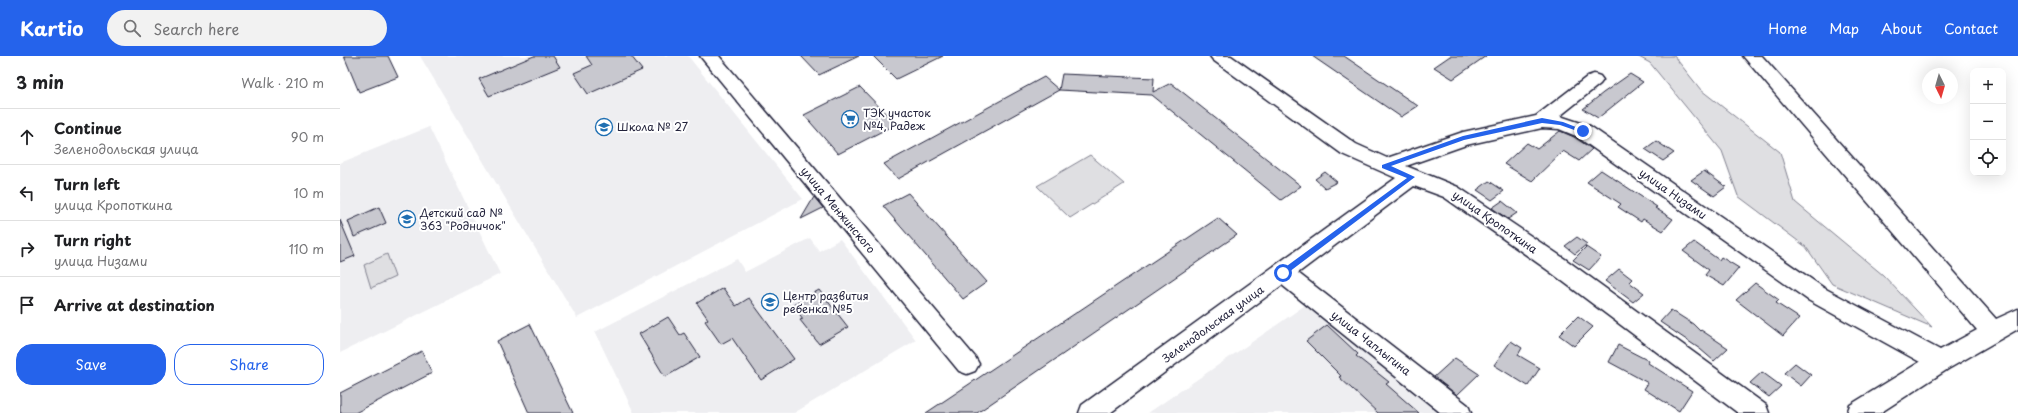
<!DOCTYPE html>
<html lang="en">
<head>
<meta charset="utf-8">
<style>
	:root { --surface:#fff; --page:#f2f2f2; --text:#202124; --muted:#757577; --line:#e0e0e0; --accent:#2563eb }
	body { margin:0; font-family:"Playpen Sans",sans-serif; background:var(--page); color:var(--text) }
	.controls { position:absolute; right:12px; top:12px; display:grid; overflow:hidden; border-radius:8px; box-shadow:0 4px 16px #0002 }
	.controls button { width:36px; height:36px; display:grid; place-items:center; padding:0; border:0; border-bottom:1px solid var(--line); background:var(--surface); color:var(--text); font:20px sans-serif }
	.compass { position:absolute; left:1582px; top:12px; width:36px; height:36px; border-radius:50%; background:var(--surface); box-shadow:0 4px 16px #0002; rotate:175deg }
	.stop { position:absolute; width:12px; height:12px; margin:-9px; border:3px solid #2563eb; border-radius:50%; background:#fff }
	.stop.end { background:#2563eb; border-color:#fff; box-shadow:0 1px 4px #0008 }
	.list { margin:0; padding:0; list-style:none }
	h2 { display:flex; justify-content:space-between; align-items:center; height:52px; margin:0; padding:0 16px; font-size:17px }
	h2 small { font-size:13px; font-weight:400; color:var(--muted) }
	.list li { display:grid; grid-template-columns:26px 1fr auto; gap:12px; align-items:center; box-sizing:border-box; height:56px; padding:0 16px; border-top:1px solid var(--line) }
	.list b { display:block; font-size:15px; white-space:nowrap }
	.list p { margin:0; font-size:13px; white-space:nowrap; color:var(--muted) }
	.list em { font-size:13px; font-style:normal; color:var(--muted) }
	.actions { display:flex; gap:8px; padding:12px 16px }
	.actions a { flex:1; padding:9px 0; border:1px solid var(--accent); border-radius:16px; text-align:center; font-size:14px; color:var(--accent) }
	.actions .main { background:var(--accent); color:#fff }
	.icon { flex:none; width:22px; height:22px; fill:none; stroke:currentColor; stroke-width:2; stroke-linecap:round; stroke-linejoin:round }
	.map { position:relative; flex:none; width:1678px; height:357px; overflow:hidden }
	header { display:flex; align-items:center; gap:24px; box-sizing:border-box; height:56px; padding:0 20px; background:var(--accent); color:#fff }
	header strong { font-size:19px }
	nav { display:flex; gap:22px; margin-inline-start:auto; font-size:14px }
	.search { width:280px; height:36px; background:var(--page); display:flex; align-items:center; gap:10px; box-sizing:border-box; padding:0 14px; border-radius:22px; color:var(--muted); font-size:15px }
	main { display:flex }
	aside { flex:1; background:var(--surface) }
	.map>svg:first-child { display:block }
</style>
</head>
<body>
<header>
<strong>Kartio</strong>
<div class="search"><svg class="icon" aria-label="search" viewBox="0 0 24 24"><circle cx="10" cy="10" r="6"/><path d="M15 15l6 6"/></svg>Search here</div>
<nav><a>Home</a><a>Map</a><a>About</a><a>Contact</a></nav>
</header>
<main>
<aside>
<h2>3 min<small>Walk · 210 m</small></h2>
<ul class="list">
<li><svg class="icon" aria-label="ahead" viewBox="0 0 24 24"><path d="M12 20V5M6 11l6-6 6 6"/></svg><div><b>Continue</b><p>Зеленодольская улица</p></div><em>90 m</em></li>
<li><svg class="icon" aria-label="left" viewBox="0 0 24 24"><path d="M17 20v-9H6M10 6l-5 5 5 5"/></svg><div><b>Turn left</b><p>улица Кропоткина</p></div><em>10 m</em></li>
<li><svg class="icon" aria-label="right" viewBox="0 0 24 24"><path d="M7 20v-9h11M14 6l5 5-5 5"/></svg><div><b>Turn right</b><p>улица Низами</p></div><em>110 m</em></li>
<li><svg class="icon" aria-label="arrive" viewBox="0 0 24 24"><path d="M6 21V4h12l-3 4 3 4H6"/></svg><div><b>Arrive at destination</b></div></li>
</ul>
<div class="actions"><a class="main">Save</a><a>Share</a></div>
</aside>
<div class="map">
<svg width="1678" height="357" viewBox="0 0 1678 357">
	<rect width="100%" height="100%" fill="#fff"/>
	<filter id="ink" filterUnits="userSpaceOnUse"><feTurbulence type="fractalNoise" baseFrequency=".025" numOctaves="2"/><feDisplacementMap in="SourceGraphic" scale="8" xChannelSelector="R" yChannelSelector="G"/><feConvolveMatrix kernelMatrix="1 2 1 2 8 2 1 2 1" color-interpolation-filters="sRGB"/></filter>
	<g filter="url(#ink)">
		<path fill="#eeeef1" d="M80 0H348L463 143 237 262Z
			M89 71 160 218 0 297V107Z
			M470 182 479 195 500 183 576 284 454 357H294L255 276 397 203 405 216Z
			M971 245 1111 357H808L931 273Z"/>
		<path fill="#dfdfe2" stroke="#80808e" d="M1297 0H1334L1361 34 1440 96 1455 146 1543 219 1592 271 1492 228 1466 191 1398 140 1382 95 1310 7Z
			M750 99 784 128 730 162 697 130Z
			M47 198 55 221 31 232 24 209Z"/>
		<path fill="#c8c8cf" stroke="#22223b" d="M4 0H48L58 21 19 36Z
			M194 0H213L220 11 149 40 139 23Z
			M246 0H291L302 14 248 38 234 17 252 9Z
			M461 0H519L479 19Z
			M533 0H603L556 23Z
			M972 0H1004L1078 50 1061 61Z
			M1110 0H1146L1113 23 1094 11Z
			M722 18 814 22 813 36 831 27 961 130 941 144 812 39 719 34 558 123 544 108 704 21 719 34Z
			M1290 18 1303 26 1258 62 1243 53 1263 37Z
			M520 31 556 68 498 98 464 59Z
			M1220 75 1234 81 1252 93 1239 105 1223 95 1192 125 1164 108 1187 87 1197 93Z
			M1316 85 1334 97 1323 105 1305 93Z
			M1261 114 1317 151 1315 152 1333 163 1323 175 1303 163 1301 166 1278 151 1281 148 1247 126Z
			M1364 115 1386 131 1374 140 1351 124Z
			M985 116 997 126 985 132 975 123Z
			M1149 125 1164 135 1152 144 1137 134Z
			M568 137 647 226 623 243 543 150Z
			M474 141 483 152 461 163Z
			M1162 145 1177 157 1168 163 1152 152Z
			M39 151 46 167 14 181 8 165Z
			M878 162 897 179 637 357H586Z
			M0 164 15 200 0 206Z
			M1237 181 1247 188 1235 198 1225 190Z
			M1354 186 1379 204 1381 201 1399 212 1384 230 1365 219 1369 214 1343 195Z
			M1246 191 1261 201 1249 214 1233 204Z
			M1279 213 1292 223 1289 226 1304 237 1293 246 1265 225Z
			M1415 227 1439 244 1436 247 1459 262 1443 280 1396 244Z
			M383 232 396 250 409 242 454 303 421 324 392 282 381 288 365 265 368 263 357 247Z
			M479 234 508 271 479 288 460 264 463 263 453 249Z
			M1331 254 1353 268 1360 275 1361 274 1388 292 1374 305 1360 293 1320 266Z
			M1238 260 1253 271 1234 290 1219 279Z
			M328 261 340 279 344 277 360 301 325 321 299 278Z
			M190 268 233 357H189L157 285Z
			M987 269 1018 298 1016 300 1049 326 1046 328 1079 357H1038L999 321 1001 320 966 285Z
			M1171 285 1182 292 1178 299 1200 312 1188 330 1154 309Z
			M1278 289 1309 305 1308 307 1352 335 1339 355 1304 333 1308 327 1269 306Z
			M82 295 92 317 15 357H0V337Z
			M1115 302 1139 318 1117 339 1094 321Z
			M1455 307 1471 319 1461 330 1444 317Z
			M1422 316 1441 330 1429 341 1410 327Z"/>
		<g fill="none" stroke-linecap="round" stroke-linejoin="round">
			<g stroke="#22223b" stroke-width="3">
				<path id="minor" d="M360 0H379L635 301 639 308 635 315 627 318 619 315Z
					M870 0H891L1016 88 1047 102 1123 76 1196 60 1248 20 1254 18 1260 20 1263 24 1260 28 1220 60 1250 70 1484 232 1600 294 1637 274 1403 0H1422L1656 263 1678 253V273L1608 313 1540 357H1507L1510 349 1580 306 1468 244 1236 80 1219 73 1202 72 1126 89 1066 110 1118 131 1225 203 1426 349 1429 357H1398L1209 215 1104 141 1074 130 958 217 1128 349 1131 357H1101L942 229 770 357H739L742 349 1056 122 1002 98 873 4Z"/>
			</g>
			<use href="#minor" fill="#fff" fill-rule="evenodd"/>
		</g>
	</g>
	<path fill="#2563eb" d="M1202 62 1223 66 1246 75 1243 77 1220 69 1202 67 1124 84 1051 110 1075 121 945 219H940V215L1067 122 1042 112V109L1123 80Z"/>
	<defs>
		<g id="supermarket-ring" transform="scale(0.9)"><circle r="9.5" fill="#fff" stroke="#1f6fb2" stroke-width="1.5"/><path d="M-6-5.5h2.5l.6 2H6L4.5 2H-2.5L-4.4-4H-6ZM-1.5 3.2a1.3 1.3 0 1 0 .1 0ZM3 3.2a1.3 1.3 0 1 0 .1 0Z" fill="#1f6fb2"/></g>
		<g id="school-ring" transform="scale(0.9)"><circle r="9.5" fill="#fff" stroke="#1f6fb2" stroke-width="1.5"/><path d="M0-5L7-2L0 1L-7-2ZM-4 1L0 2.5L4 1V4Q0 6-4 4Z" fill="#1f6fb2"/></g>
	</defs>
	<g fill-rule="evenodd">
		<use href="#supermarket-ring" x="510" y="63"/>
		<use href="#school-ring" x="264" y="71"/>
		<use href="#school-ring" x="67" y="163"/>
		<use href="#school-ring" x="430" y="246"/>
	</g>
	<g text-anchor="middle" stroke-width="4" stroke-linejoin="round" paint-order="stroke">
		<g font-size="11" fill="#22223b" stroke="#fff" text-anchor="start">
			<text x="523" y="61">ТЭК участок<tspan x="523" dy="13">№4, Радеж</tspan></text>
			<text x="277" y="75">Школа № 27</text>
			<text x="80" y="161">Детский сад №<tspan x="80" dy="13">363 "Родничок"</tspan></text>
			<text x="443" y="244">Центр развития<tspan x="443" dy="13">ребенка №5</tspan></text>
		</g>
		<g font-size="11" fill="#22223b" stroke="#fff">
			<text transform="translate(1333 138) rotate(35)" y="4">улица Низами</text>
			<text transform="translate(498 154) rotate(50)" y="4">улица Менжинского</text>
			<text transform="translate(1155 166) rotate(35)" y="4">улица Кропоткина</text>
			<text transform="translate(873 268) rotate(-36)" y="4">Зеленодольская улица</text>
			<text transform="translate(1031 287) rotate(38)" y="4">улица Чаплыгина</text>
		</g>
	</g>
</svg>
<div class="controls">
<button>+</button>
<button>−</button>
<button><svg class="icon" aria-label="locate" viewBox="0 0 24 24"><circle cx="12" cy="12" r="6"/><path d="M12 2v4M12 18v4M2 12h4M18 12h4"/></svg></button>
</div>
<svg class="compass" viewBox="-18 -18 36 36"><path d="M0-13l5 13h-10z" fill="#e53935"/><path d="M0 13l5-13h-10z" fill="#757577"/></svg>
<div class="stop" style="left:943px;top:217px"></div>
<div class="stop end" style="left:1243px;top:75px"></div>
</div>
</main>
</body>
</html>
